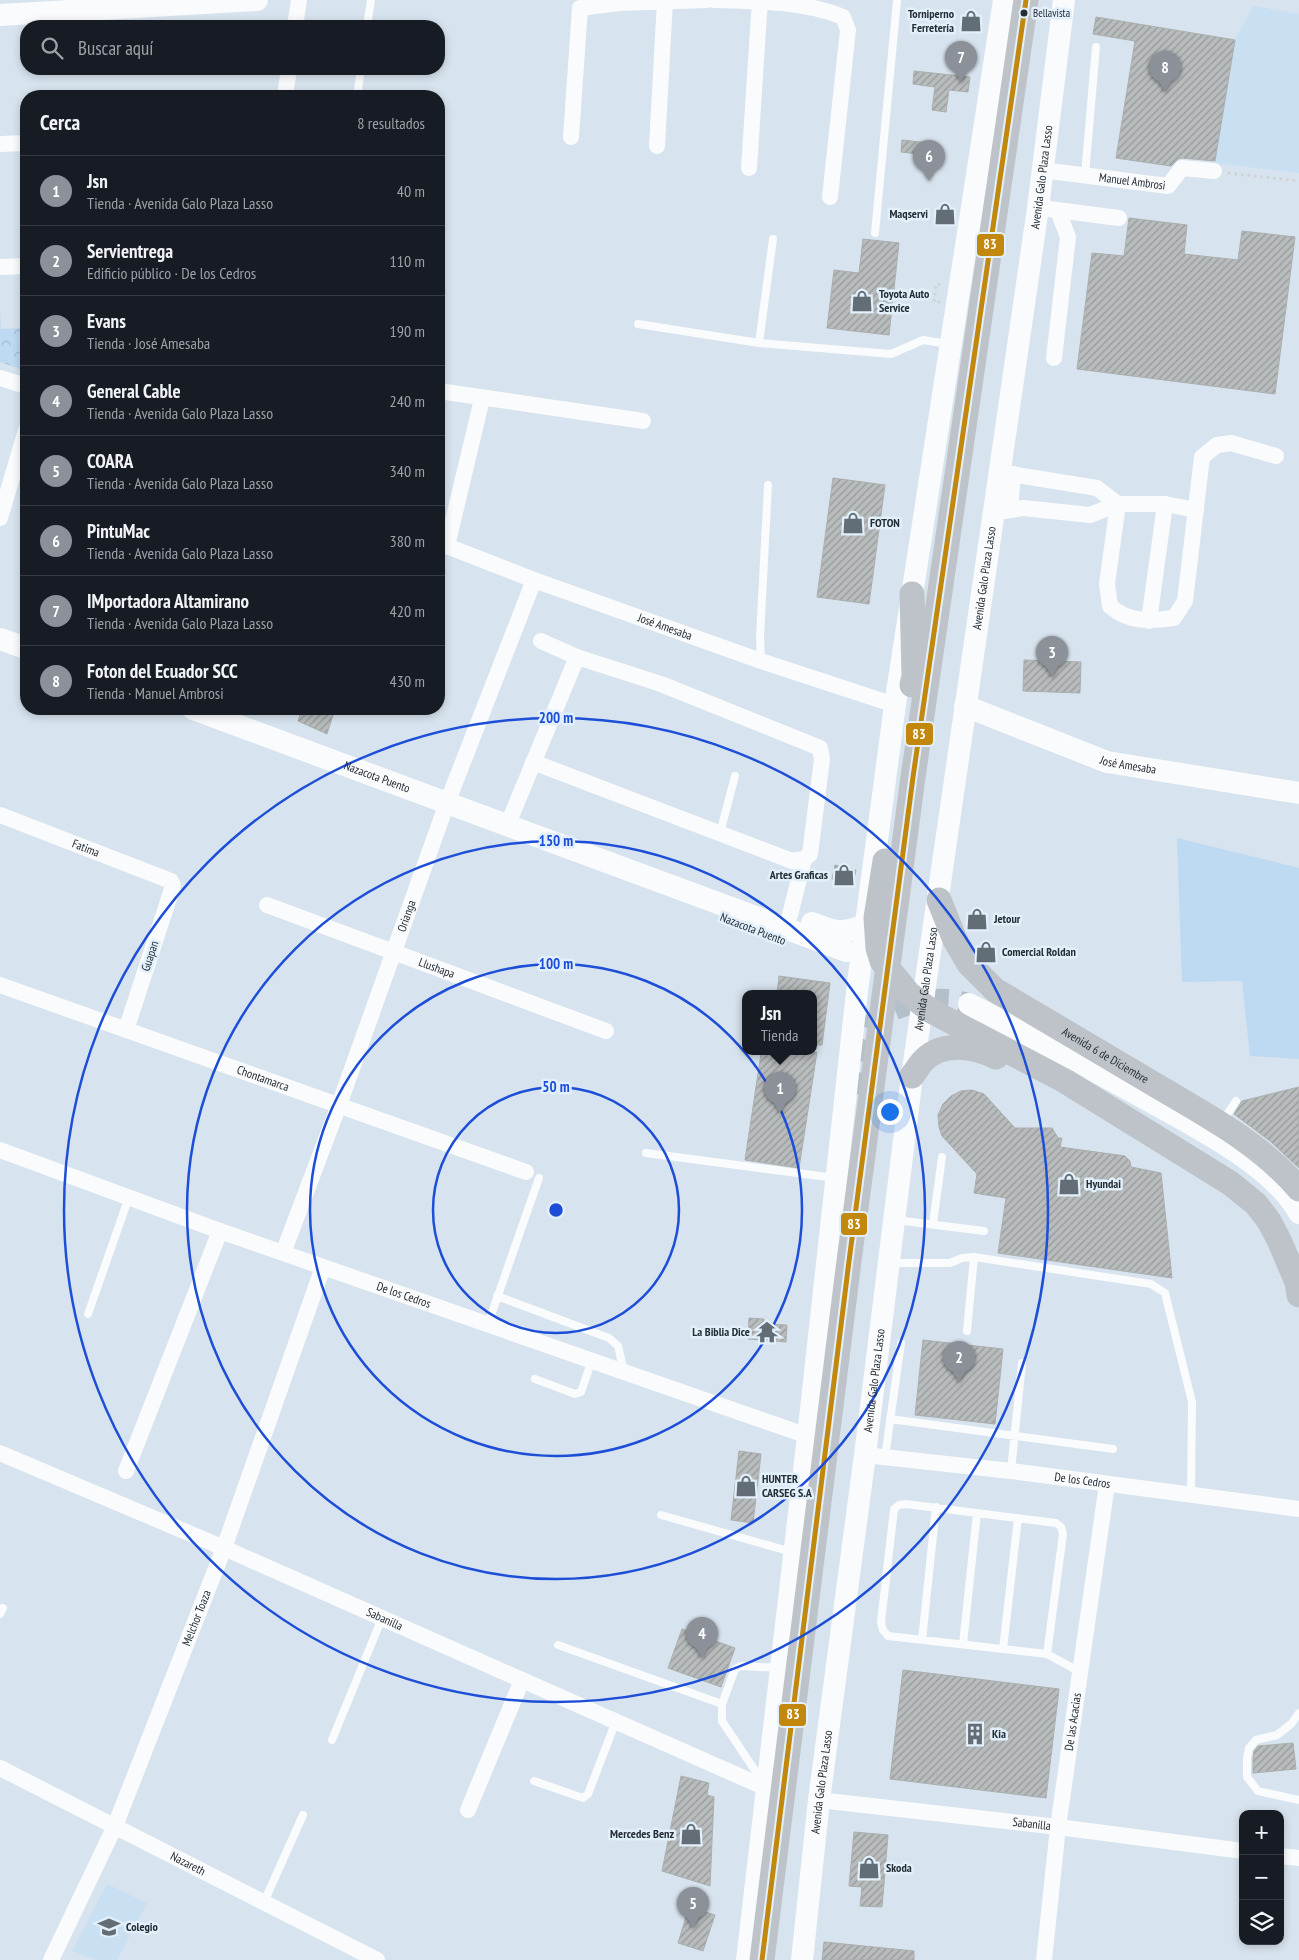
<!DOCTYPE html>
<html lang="es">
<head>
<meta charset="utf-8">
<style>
	:root { --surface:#171b24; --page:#242831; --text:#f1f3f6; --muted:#9ea1a6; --line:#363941; --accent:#8c9099 }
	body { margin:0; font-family:"PT Sans Narrow",sans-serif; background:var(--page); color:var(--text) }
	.controls { position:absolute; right:15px; bottom:15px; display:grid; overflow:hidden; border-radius:10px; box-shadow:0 2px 8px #0003 }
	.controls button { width:45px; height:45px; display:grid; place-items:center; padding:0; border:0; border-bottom:1px solid var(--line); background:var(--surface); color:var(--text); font:25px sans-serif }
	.you { position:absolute; left:889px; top:1111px; width:18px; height:18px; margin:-12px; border:4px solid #fff; border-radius:50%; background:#1a73e8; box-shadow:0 0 0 8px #1a73e833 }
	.badge { display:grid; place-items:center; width:32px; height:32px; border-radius:50%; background:var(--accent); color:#fff; font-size:16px; font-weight:700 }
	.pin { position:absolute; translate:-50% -41px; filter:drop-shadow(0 1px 2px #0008) }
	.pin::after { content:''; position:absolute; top:26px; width:18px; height:15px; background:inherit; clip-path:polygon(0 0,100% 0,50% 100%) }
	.popup { position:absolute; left:742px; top:990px; width:75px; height:65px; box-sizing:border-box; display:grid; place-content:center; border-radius:10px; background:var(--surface); filter:drop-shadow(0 1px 4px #0005); font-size:16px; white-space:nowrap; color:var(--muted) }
	.popup b { font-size:19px; color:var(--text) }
	.popup::after { content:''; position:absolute; left:50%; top:100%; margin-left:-10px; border:10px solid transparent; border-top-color:var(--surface) }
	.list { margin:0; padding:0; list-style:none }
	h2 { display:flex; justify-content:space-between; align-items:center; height:65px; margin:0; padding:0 20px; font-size:21px }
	h2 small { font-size:16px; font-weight:400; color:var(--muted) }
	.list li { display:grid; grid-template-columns:32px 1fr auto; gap:15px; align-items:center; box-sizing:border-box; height:70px; padding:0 20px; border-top:1px solid var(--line) }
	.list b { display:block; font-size:19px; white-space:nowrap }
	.list p { margin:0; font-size:16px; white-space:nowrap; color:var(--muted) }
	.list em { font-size:16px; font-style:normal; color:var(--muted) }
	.icon { flex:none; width:28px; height:28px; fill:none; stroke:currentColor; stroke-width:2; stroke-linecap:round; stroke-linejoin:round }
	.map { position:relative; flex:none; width:1299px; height:1960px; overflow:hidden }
	.search { position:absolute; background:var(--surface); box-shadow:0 2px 8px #0003; left:20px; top:20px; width:425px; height:55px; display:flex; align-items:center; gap:12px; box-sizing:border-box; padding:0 18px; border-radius:20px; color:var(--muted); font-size:19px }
	.panel { position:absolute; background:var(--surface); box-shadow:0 2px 8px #0003; left:20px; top:90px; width:425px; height:625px; border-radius:20px }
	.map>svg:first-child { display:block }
</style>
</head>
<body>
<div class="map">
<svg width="1299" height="1960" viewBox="0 0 1299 1960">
	<defs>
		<pattern id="forest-crowns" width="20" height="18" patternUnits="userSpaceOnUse" patternTransform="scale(1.25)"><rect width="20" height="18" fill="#bddaf2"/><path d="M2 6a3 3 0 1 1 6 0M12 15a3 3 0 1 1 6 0" fill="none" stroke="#a2bbd0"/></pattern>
		<pattern id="building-hatch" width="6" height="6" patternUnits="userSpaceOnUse" patternTransform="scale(1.25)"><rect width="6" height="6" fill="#b9bcbd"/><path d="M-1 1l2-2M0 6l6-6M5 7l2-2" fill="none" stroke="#96999a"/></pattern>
	</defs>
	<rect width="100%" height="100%" fill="#d7e3ee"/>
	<path fill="#c9dff2" d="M1253 6 1299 14V173L1215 163 1235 40Z
		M107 1884 147 1903 117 1960H97L72 1951Z"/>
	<path fill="#bddaf2" d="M1177 838 1299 868V1059L1250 1056 1242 981 1182 982Z"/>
	<path fill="url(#forest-crowns)" d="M0 311 1 329 26 328V371L0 362Z"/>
	<path fill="url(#building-hatch)" stroke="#abaeae" d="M1096 17 1235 40 1215 161 1182 158 1178 159 1171 166 1116 158 1135 41 1093 34Z
		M914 71 970 77 968 92 949 90 946 112 932 110 935 87 913 84Z
		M902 140 937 144 936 156 901 152Z
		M1129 218 1187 225 1184 254 1238 260 1242 231 1295 237 1275 394 1077 369 1092 253 1124 256Z
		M863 239 899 243 889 335 827 328 834 270 859 273Z
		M833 478 885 485 869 604 817 597Z
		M1024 660 1081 662 1080 693 1023 691Z
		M302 709H335L327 734 298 721Z
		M835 865 856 870 853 884 832 879Z
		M779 976 830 983 822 1045H814V994H777Z
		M769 1052H817L799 1168 745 1160 761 1054 768 1055Z
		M1299 1087V1168L1270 1141 1234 1114 1242 1101Z
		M972 1090 984 1094 1015 1128H1052L1058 1138H1062L1060 1147 1125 1156 1130 1161 1131 1167 1161 1173 1172 1278 998 1253 1006 1198 974 1193 977 1174 942 1136 939 1127 938 1115 943 1104 951 1096 961 1091Z
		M749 1318 764 1319V1324L787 1325 786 1342 748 1339Z
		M923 1340 1003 1349 995 1424 915 1415Z
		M739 1451 761 1454 753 1523 731 1520Z
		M682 1629 735 1648 721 1687 668 1668Z
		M903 1670 1059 1689 1046 1798 890 1779Z
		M1293 1743 1296 1769 1253 1773V1759L1254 1751 1258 1746Z
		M681 1776 709 1783 707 1795 714 1797 710 1886 662 1871Z
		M854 1832 888 1835 882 1907 860 1906 862 1887 849 1886Z
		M689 1907 715 1915 703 1951 678 1943Z
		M824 1942 914 1951V1960H822Z"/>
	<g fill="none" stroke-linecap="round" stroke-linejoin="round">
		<path stroke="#b3bfc9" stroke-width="22" stroke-dasharray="22 11" stroke-linecap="butt" d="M856 1094C860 1072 862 1043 874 1023 884 1007 929 998 946 1000 954 1000 962 1003 969 1004"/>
		<path stroke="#cfd3d6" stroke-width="3" stroke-dasharray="2.5 4" stroke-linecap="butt" d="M1228 173 1299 181
			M940 302H934L936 284 942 285"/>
		<path stroke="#f9fbfc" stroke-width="8" d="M367 26 371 0
			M358 93 375 96
			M357 96 361 69
			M1085 175 1096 47
			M875 233 897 0
			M638 324 759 343 891 354 923 340 948 344
			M759 343 773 239
			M761 660 760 637 768 485
			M720 833 735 776
			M1222 1122 1236 1101
			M646 1153 835 1178
			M896 1220 984 1231
			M933 1224 942 1157
			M891 1263H950L962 1258 974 1257 1151 1284 1165 1293 1192 1402 1191 1494
			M497 1296 609 1338 618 1346 624 1372
			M88 1314 129 1197
			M488 1324 539 1178
			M967 1331 974 1257
			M535 1379 575 1394 581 1392 592 1360
			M890 1419 1113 1449
			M885 1457 901 1343
			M1011 1471 1022 1363
			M906 1504 1056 1523 1061 1527 1063 1534 1047 1654 888 1636 883 1630 881 1622 894 1509 899 1505Z
			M661 1515 792 1552
			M0 1614 3 1608
			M922 1640 936 1507
			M963 1644 977 1513
			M558 1645 722 1704
			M1003 1649 1018 1518
			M1047 1654 1080 1672
			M1299 1713 1291 1724 1277 1735 1256 1740 1249 1748 1247 1758V1777L1258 1791 1299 1800
			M332 1740 382 1618
			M534 1781 583 1798 588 1794 616 1721
			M762 1781 722 1721V1704L735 1669 741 1666 779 1668
			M264 1902 303 1815"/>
		<g stroke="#f9fbfc" stroke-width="16">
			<path d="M714 0C755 1 805 1 843 17L848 30 830 197"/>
			<path d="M295 26 299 0"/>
			<path d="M285 96 289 69"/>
			<path d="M571 137 580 8 619 3 707 0"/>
			<path d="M0 144 26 143"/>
			<path d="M657 146 665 1"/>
			<path d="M749 168 760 0"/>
			<path id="s1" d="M1042 170 1168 186 1182 168 1214 171"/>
			<path d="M1049 209 1119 218"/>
			<path d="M0 267 26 266"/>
			<path d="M1054 358 1068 237 1058 211"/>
			<path d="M0 378 26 386"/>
			<path d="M439 391 643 421"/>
			<path d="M999 472 1097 488 1118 504"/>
			<path d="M1118 504 1107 584 1110 606C1129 623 1150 621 1174 618L1185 601 1202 457 1217 445 1231 443 1276 456"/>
			<path d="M1010 510 1013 474"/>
			<path d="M993 513 1023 508 1090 515 1118 504H1165L1196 510"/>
			<path d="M0 518 26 430"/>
			<path id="s2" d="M439 543 534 580 761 661 895 705"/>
			<path d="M447 546 482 399"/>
			<path d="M1149 621 1165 504"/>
			<path d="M533 762 792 861 804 859 810 854 822 759 820 748 661 684 577 657"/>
			<path id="s3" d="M0 815 171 881 173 886 126 1030"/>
			<path d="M508 824 577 657 541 641"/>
			<path id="s4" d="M267 905 606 1031"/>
			<path d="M790 915 804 859"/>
			<path id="s5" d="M0 985 526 1172"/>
			<path id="s6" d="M0 1150 220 1231 808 1436"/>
			<path id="s7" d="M283 1253 339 1105 447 803 534 580"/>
			<path id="s8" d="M0 1453 224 1548 766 1788"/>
			<path id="s9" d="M865 1455 1011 1471 1299 1509"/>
			<path d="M126 1471 220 1231"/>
			<path id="s10" d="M0 1768 377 1960"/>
			<path id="s11" d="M819 1800 1058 1827 1243 1851"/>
			<path d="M468 1810 522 1680"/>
			<path d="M1280 1856 1299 1858"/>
			<path id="s12" d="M51 1960 115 1826 224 1548 323 1267"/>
			<path id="s13" d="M1044 1960 1058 1827 1107 1484"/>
		</g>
		<g stroke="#f9fbfc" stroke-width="22">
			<path d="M0 15 257 0"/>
			<path d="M0 639 26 648"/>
			<path id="s14" d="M965 706 1107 762 1299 793"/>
			<path id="s15" d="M193 709C411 790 629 869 846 951"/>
			<path d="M812 923C836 932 840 935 865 925"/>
			<path d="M969 1004C1024 1032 1077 1061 1131 1091 1180 1119 1273 1163 1299 1213"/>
			<path d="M747 1960 808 1436 858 983 895 705 1004 0"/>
			<path id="s16" d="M802 1960 819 1800 865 1455 912 1076 1038 208 1064 0"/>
		</g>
		<g stroke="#bdc3c8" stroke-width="25">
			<path d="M912 685 914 676 912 594"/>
			<path d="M885 861 876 918 878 948 882 961 908 993 931 1011 1065 1081 1230 1183 1256 1204 1269 1221 1279 1240 1297 1282 1299 1295"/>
			<path id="s17" d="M939 900 955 940 969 964 995 990C1047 1021 1099 1052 1152 1083 1204 1114 1259 1142 1299 1189"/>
			<path d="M912 1076C916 1071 919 1065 924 1060 943 1041 974 1046 996 1057"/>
			<path d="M762 1960 849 1261 913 777 1026 0"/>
		</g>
		<g stroke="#e2f0fc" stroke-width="9">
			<path id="bus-1" d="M762 1960 849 1261 913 777 1026 0"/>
		</g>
		<use href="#bus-1" stroke="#c2880d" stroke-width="5"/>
	</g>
	<g fill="none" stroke="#1d4ed8" stroke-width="2.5">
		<circle cx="556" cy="1210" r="123"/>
		<circle cx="556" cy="1210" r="246"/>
		<circle cx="556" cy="1210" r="369"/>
		<circle cx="556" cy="1210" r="492"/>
	</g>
	<defs>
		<g id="shop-bare" transform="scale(1.725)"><path d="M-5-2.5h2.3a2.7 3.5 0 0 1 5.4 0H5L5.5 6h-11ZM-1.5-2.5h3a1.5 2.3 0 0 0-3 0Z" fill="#636d76" stroke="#e2f0fc" stroke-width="2.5" paint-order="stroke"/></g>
		<g id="temple-bare" transform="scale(1.725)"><path d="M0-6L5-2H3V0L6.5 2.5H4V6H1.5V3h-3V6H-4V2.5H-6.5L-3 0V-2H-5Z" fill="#636d76" stroke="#e2f0fc" stroke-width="2.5" paint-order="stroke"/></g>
		<g id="building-bare" transform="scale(1.725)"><path d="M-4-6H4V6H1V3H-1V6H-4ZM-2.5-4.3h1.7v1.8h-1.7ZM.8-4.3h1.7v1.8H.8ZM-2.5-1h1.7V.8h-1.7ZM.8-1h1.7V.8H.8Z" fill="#636d76" stroke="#e2f0fc" stroke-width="2.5" paint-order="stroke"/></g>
		<g id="school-bare" transform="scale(1.725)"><path d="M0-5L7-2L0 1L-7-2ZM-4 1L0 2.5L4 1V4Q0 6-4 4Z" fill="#636d76" stroke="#e2f0fc" stroke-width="2.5" paint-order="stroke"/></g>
	</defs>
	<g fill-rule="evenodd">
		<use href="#shop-bare" x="971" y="21"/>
		<use href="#shop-bare" x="945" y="214"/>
		<use href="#shop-bare" x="862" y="301"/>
		<use href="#shop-bare" x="853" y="523"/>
		<use href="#shop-bare" x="844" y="875"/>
		<use href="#shop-bare" x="977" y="919"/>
		<use href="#shop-bare" x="986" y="952"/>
		<use href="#shop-bare" x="1069" y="1184"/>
		<use href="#temple-bare" x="767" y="1332"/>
		<use href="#shop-bare" x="746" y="1486"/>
		<use href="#building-bare" x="975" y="1734"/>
		<use href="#shop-bare" x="691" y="1834"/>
		<use href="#shop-bare" x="869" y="1868"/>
		<use href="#school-bare" x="109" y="1927"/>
	</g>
	<circle fill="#252d35" stroke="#e2f0fc" stroke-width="2" cx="1024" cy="13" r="4.5"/>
	<g text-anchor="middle" stroke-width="5" stroke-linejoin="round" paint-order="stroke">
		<g font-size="11" fill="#252d35" stroke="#e2f0fc" text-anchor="start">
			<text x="1033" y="17">Bellavista</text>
		</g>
		<g font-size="12" font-weight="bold" fill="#252d35" stroke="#e2f0fc" text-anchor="start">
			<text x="954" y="18" text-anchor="end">Torniperno<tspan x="954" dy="14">Ferretería</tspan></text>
			<text x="928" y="218" text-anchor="end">Maqservi</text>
			<text x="879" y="298">Toyota Auto<tspan x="879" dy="14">Service</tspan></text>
			<text x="870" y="527">FOTON</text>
			<text x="828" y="879" text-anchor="end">Artes Graficas</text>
			<text x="994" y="923">Jetour</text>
			<text x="1002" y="956">Comercial Roldan</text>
			<text x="1086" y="1188">Hyundai</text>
			<text x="750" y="1336" text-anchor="end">La Biblia Dice</text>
			<text x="762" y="1483">HUNTER<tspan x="762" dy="14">CARSEG S.A</tspan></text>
			<text x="992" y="1738">Kia</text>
			<text x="674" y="1838" text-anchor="end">Mercedes Benz</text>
			<text x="886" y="1872">Skoda</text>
			<text x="126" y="1931">Colegio</text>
		</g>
		<g font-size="12" fill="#252d35" stroke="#e2f0fc">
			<text dy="4" stroke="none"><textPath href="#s16" startOffset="1799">Avenida Galo Plaza Lasso</textPath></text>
			<text dy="4" stroke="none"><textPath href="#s1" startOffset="91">Manuel Ambrosi</textPath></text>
			<text dy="4" stroke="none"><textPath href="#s16" startOffset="1394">Avenida Galo Plaza Lasso</textPath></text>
			<text dy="4" stroke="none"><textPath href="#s2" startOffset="241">José Amesaba</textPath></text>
			<text dy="4" stroke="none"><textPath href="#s14" startOffset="174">José Amesaba</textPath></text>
			<text dy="4" stroke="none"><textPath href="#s15" startOffset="196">Nazacota Puento</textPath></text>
			<text dy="4" stroke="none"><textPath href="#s3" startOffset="92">Fatima</textPath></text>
			<text dy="4" stroke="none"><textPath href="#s7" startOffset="359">Orianga</textPath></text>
			<text transform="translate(753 929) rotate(21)" y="4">Nazacota Puento</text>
			<text transform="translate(150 956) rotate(-72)" y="4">Guapan</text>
			<text dy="4" stroke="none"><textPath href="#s4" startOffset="181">Llushapa</textPath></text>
			<text dy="4" stroke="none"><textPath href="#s16" startOffset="989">Avenida Galo Plaza Lasso</textPath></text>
			<text dy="4" stroke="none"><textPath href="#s17" startOffset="236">Avenida 6 de Diciembre</textPath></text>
			<text dy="4" stroke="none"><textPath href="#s5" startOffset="279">Chontamarca</textPath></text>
			<text dy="4" stroke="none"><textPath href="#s6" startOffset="429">De los Cedros</textPath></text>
			<text dy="4" stroke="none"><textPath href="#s16" startOffset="584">Avenida Galo Plaza Lasso</textPath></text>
			<text dy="4" stroke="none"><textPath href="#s9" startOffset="219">De los Cedros</textPath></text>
			<text dy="4" stroke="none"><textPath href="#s12" startOffset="372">Melchor Toaza</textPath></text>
			<text dy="4" stroke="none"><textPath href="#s8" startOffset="419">Sabanilla</textPath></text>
			<text dy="4" stroke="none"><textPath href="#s13" startOffset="240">De las Acacias</textPath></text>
			<text dy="4" stroke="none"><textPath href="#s16" startOffset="179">Avenida Galo Plaza Lasso</textPath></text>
			<text dy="4" stroke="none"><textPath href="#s11" startOffset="214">Sabanilla</textPath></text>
			<text dy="4" stroke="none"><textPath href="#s10" startOffset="211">Nazareth</textPath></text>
		</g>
	</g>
	<circle cx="556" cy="1210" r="8" fill="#1d4ed8" stroke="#e2f0fc" stroke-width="2.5"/>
	<g font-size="15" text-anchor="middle" font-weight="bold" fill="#1d4ed8" stroke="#e2f0fc" stroke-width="5" stroke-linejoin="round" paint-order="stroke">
		<text x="556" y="723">200 m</text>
		<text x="556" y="846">150 m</text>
		<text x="556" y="969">100 m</text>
		<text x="556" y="1092">50 m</text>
	</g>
	<g stroke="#e2f0fc" stroke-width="2">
		<rect x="976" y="233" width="29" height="24" rx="5" fill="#c2880d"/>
		<rect x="905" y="722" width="29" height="24" rx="5" fill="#c2880d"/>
		<rect x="840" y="1212" width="28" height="24" rx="5" fill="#c2880d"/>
		<rect x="778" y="1703" width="29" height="24" rx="5" fill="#c2880d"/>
	</g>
	<g font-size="14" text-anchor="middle" font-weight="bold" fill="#fff">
		<text x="990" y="249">83</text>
		<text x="919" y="739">83</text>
		<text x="854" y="1229">83</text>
		<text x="793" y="1719">83</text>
	</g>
</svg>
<div class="controls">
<button>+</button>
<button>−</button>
<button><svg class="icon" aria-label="layers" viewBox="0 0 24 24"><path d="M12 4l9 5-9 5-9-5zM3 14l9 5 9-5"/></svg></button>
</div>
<div class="you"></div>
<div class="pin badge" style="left:780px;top:1113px">1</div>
<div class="popup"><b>Jsn</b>Tienda</div>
<div class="pin badge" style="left:959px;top:1382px">2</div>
<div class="pin badge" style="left:1052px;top:677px">3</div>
<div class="pin badge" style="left:702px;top:1658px">4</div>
<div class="pin badge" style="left:693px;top:1928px">5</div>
<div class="pin badge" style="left:929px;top:181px">6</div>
<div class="pin badge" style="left:961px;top:82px">7</div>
<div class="pin badge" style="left:1165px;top:92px">8</div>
<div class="search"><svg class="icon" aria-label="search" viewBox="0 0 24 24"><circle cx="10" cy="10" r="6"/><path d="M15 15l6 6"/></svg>Buscar aquí</div>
<section class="panel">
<h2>Cerca<small>8 resultados</small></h2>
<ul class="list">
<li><span class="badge">1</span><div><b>Jsn</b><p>Tienda · Avenida Galo Plaza Lasso</p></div><em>40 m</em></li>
<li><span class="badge">2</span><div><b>Servientrega</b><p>Edificio público · De los Cedros</p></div><em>110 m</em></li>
<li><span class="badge">3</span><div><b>Evans</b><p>Tienda · José Amesaba</p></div><em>190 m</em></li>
<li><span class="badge">4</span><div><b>General Cable</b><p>Tienda · Avenida Galo Plaza Lasso</p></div><em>240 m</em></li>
<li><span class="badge">5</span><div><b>COARA</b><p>Tienda · Avenida Galo Plaza Lasso</p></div><em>340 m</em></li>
<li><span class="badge">6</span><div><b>PintuMac</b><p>Tienda · Avenida Galo Plaza Lasso</p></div><em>380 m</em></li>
<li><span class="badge">7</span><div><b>IMportadora Altamirano</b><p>Tienda · Avenida Galo Plaza Lasso</p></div><em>420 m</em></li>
<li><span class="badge">8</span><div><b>Foton del Ecuador SCC</b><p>Tienda · Manuel Ambrosi</p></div><em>430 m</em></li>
</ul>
</section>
</div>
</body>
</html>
